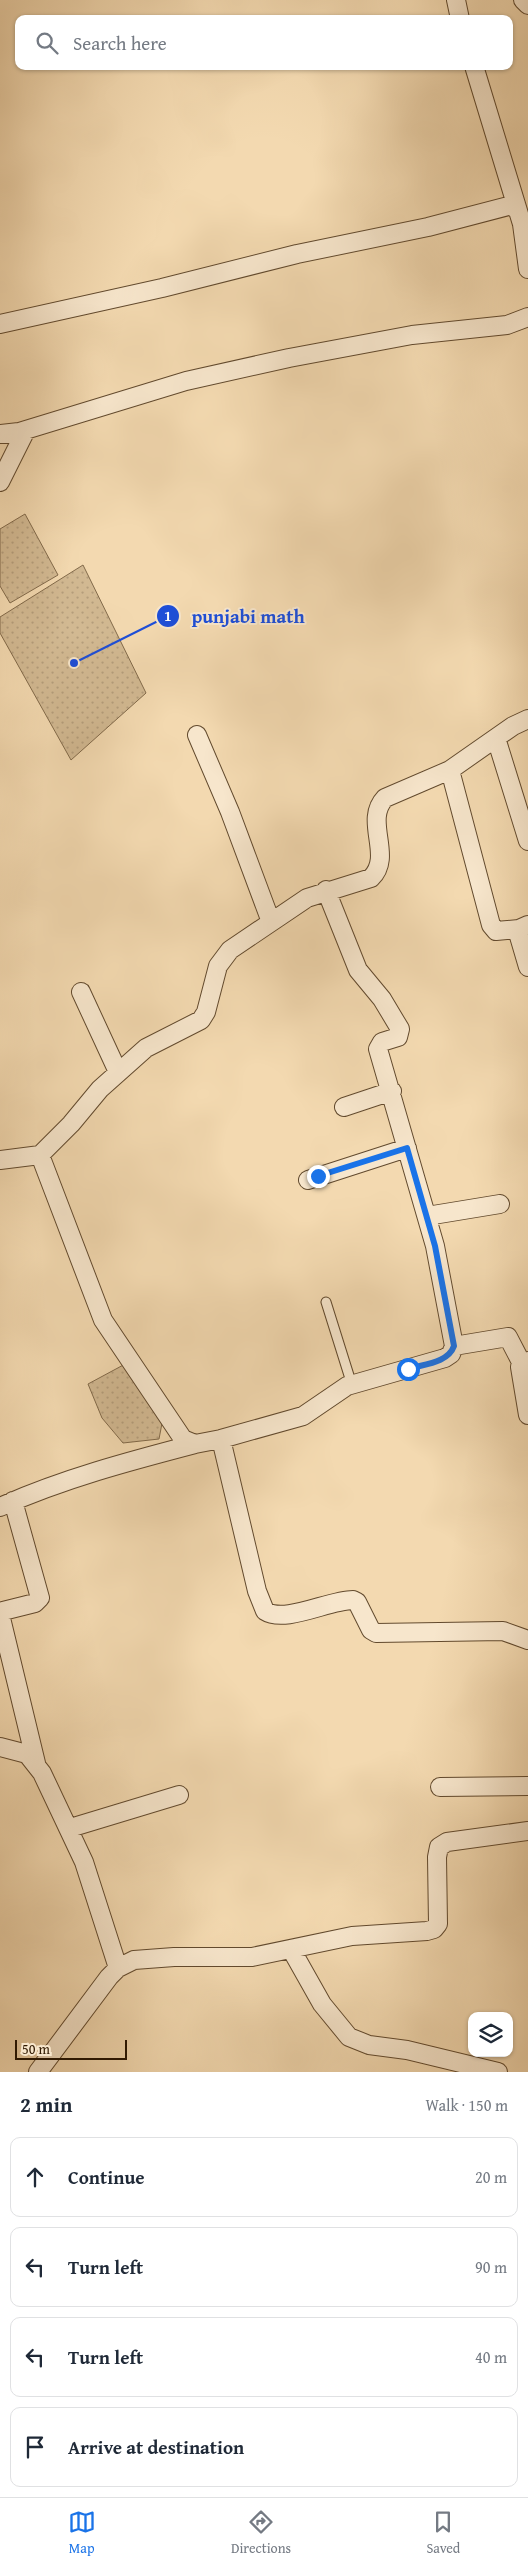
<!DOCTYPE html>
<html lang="en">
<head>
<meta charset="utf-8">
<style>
	:root { --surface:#fff; --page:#f2f2f3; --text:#1f2937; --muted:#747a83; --line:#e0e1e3; --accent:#1a73e8 }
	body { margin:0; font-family:"Gentium Book Plus",serif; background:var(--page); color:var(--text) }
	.controls { position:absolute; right:15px; bottom:15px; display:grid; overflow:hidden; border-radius:10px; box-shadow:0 1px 4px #0004 }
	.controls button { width:45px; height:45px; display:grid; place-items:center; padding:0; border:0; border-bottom:1px solid var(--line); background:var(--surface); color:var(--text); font:25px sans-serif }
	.scale { position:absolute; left:15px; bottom:12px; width:112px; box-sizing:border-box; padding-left:5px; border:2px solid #311a02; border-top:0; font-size:14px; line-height:18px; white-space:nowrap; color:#311a02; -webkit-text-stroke:4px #f7e6cc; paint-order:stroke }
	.stop { position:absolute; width:15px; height:15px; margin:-11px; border:4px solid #1a73e8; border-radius:50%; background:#fff }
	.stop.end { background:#1a73e8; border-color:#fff; box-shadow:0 1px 5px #0008 }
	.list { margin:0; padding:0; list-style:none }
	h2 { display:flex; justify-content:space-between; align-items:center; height:65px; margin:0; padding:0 20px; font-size:21px }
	h2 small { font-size:16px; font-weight:400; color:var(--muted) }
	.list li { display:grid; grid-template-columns:32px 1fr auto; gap:15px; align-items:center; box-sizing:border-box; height:80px; margin:0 10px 10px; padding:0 10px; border:1px solid var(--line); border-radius:10px }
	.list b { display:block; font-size:19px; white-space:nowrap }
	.list em { font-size:16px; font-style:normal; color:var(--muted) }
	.icon { flex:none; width:28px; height:28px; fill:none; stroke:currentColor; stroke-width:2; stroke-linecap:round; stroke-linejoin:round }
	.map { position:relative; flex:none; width:528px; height:2072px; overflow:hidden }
	.search { position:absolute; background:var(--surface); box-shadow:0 1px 4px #0004; left:15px; right:15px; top:15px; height:55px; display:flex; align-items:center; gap:12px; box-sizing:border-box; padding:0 18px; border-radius:10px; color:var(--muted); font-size:19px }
	.sheet { height:425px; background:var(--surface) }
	nav { display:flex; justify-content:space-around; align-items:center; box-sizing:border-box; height:70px; border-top:1px solid var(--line); background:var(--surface); font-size:14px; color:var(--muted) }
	nav a { display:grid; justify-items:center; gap:2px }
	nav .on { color:var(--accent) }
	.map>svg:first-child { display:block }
</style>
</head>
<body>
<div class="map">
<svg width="528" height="2072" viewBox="0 0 528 2072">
	<defs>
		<pattern id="grass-dots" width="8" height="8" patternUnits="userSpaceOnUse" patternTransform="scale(1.25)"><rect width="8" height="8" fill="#d2b992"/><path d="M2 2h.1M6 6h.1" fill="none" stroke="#b59e7c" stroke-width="1.8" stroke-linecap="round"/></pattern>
	</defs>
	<rect width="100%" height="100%" fill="#f3d9b0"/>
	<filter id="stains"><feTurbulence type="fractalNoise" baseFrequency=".004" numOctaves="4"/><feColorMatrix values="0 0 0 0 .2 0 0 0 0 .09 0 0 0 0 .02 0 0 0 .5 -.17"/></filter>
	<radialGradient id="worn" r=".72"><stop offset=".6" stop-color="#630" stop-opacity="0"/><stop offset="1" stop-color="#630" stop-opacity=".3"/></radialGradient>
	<path fill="url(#grass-dots)" stroke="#826a4a" d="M25 514 58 575 10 603 0 586V529Z
		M83 565 146 693 71 760 0 633V617Z
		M127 1363 163 1418 159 1439 123 1443 102 1418 88 1384Z"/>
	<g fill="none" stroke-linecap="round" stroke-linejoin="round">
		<g stroke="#624a2e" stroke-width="11">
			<path id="service" d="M326 1302 352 1385"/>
		</g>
		<g stroke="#624a2e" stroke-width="20">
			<path id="minor" d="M456 0 460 19
				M523 0 528 5
				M474 66 522 224 528 269
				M0 324 162 288 297 254 428 227 516 204
				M0 434 19 432 186 381 289 358 412 335 507 325 528 317
				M0 482 26 430
				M197 735 230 812 271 922
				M496 738 528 841
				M450 770 491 925 496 931 519 929
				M528 925 519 929 518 933 528 967
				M81 992 118 1072
				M344 1107 392 1091
				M40 1155 103 1320 183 1439 195 1444 221 1439 257 1591 265 1611C285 1624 329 1600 353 1600L357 1602 371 1630 376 1633 503 1631 528 1640
				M0 1160 40 1155 71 1124 100 1089 146 1048 201 1020 206 1012 218 966 230 950 307 898 371 878C394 856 363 821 385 798L450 770 513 726 528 719
				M308 1180 407 1148
				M427 1216 500 1204
				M454 1346 508 1337 522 1364
				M528 1361 520 1367 528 1415
				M221 1439 303 1416 347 1386 445 1358 451 1354 454 1346 435 1246 378 1049 382 1042 398 1037 400 1029 382 999 358 970 326 890
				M13 1501 40 1598 35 1603 3 1611 1 1618 36 1763
				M0 1507C62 1479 130 1461 195 1444
				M0 1747 27 1754 42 1773 84 1862 118 1968
				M440 1787 528 1786
				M70 1828 179 1795
				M291 1949 322 2004 349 2037 369 2045 407 2050 498 2072
				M38 2072 109 1977 118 1968 134 1960 174 1957H252L352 1936 427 1931 434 1929 438 1924 437 1857 439 1847 447 1842 528 1831"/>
		</g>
		<use href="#service" stroke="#f7e6cc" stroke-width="9"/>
		<use href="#minor" stroke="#f7e6cc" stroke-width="18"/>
	</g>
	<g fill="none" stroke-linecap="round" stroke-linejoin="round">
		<path stroke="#1a73e8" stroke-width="6" d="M318 1176 407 1148 435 1246 454 1346C448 1363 424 1364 408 1369"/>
	</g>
	<path fill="none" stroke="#1d4ed8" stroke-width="2" d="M74 663L168 616"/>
	<g fill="#1d4ed8" stroke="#f7e6cc" stroke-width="2">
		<circle cx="74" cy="663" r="5"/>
		<circle cx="168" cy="616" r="12"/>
	</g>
	<g font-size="15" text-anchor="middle" font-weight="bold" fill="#fff">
		<text x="168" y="621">1</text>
	</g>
	<g font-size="19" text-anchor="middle" font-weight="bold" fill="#1d4ed8" stroke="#f7e6cc" stroke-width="4" stroke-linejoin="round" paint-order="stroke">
		<text x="248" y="623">punjabi math</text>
	</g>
	<rect width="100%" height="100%" filter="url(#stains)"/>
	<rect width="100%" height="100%" fill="url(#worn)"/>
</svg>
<div class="controls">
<button><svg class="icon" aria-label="layers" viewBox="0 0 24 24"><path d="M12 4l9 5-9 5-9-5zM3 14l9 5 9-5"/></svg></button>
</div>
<div class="scale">50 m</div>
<div class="stop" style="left:408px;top:1369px"></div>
<div class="stop end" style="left:318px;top:1176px"></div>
<div class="search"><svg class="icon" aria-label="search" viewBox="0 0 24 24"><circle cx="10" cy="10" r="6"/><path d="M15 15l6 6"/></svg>Search here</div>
</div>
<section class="sheet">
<h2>2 min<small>Walk · 150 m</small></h2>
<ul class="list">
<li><svg class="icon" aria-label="ahead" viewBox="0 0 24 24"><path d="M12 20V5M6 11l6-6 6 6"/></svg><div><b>Continue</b></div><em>20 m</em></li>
<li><svg class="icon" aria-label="left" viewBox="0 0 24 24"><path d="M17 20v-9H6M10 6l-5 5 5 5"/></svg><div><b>Turn left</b></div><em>90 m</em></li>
<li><svg class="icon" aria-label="left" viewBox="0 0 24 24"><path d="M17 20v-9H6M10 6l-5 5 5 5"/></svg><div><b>Turn left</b></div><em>40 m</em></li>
<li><svg class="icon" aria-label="arrive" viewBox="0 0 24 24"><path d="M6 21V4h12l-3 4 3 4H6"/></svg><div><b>Arrive at destination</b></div></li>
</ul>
</section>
<nav>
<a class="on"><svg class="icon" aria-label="map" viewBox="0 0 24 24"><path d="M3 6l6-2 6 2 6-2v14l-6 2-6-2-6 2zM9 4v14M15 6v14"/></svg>Map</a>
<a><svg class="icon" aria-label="directions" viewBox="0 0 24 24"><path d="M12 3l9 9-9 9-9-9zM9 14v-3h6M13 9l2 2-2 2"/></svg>Directions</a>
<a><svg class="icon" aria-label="saved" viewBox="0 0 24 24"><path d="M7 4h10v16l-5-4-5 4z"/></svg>Saved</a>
</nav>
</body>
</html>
